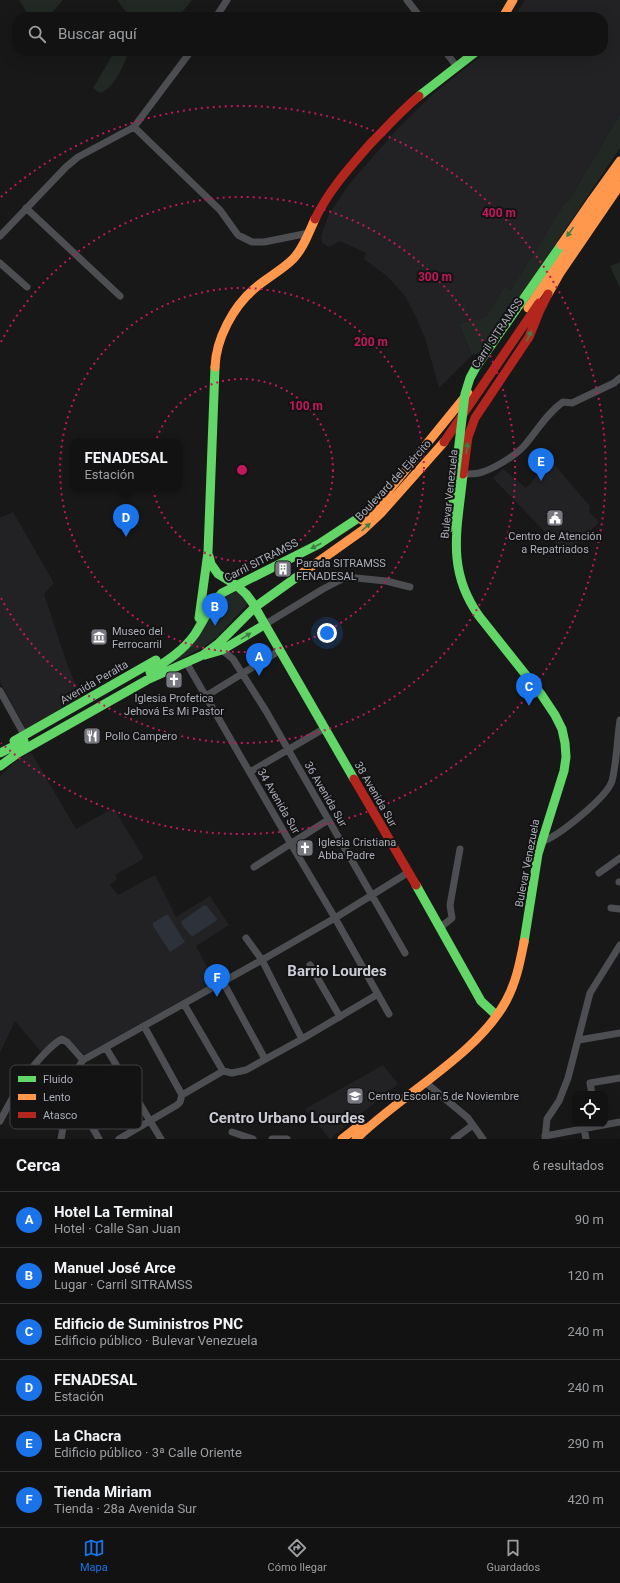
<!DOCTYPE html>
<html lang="es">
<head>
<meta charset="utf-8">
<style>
	:root { --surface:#121213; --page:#1b1b1c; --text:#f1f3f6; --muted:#9c9ea0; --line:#313233; --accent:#1a73e8 }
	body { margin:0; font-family:Roboto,sans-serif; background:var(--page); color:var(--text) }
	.controls { position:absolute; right:12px; bottom:12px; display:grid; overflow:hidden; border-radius:8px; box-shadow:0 4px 16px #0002 }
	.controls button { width:36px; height:36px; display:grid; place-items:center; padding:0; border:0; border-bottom:1px solid var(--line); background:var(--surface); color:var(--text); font:20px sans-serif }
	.you { position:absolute; left:327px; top:633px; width:14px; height:14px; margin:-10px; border:3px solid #fff; border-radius:50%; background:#1a73e8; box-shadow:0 0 0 6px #1a73e833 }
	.badge { display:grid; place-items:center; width:26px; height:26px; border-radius:50%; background:var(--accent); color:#fff; font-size:13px; font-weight:700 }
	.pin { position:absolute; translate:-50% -33px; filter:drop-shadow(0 1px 2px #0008) }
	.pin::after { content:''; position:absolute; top:21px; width:14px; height:12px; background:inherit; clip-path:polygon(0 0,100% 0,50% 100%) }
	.popup { position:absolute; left:70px; top:439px; width:112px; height:52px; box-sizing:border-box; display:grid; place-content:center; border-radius:8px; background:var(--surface); filter:drop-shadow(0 1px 3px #0005); font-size:13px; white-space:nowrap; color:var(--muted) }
	.popup b { font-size:15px; color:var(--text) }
	.popup::after { content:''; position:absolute; left:50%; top:100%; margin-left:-8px; border:8px solid transparent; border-top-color:var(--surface) }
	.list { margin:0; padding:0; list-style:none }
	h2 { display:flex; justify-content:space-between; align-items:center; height:52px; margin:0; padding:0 16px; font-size:17px }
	h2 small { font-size:13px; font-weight:400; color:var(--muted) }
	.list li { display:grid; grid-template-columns:26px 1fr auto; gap:12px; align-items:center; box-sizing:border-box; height:56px; padding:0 16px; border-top:1px solid var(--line) }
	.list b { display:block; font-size:15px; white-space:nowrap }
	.list p { margin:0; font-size:13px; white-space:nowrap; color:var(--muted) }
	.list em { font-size:13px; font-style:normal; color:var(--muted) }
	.icon { flex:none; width:22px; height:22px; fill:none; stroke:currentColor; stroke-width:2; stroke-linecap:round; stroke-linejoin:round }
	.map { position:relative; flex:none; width:620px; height:1139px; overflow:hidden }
	.search { position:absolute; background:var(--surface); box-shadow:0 4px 16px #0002; left:12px; right:12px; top:12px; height:44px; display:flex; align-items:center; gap:10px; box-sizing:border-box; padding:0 14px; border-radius:16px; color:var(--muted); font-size:15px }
	.sheet { height:388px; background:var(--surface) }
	nav { display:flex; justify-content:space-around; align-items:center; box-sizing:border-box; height:56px; border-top:1px solid var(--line); background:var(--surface); font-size:11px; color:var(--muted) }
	nav a { display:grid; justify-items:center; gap:2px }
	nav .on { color:var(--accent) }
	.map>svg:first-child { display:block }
</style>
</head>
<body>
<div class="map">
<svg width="620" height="1139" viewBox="0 0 620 1139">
	<rect width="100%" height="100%" fill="#181819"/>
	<path fill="#222224" d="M525 0H620V114L568 202 566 201 511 290 505 286 486 317 459 324 472 355 439 388 425 338 416 317 405 296 387 276 364 259 366 253 340 241 329 247 322 243 321 236 329 214 350 183 399 127 434 93 487 51H603V17H514Z
		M551 461 590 506 589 512 599 522 567 555 493 478 503 469 526 488Z
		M13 512 54 583 44 594 67 664 81 697 26 730 0 682V518Z
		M30 753 32 754 76 829 112 809 115 810 143 857V859L115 875 117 879 110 885 118 895 155 875 176 917 210 896 229 925 196 946 215 982 85 1055 63 1035 41 1052 15 1021 0 1053V776L15 762Z
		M383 1065 398 1084 330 1139 305 1109Z"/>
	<path fill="#222924" d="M19 0H63L48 17 42 15 39 17H30Z
		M117 0H192L183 11 174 16 130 17Z
		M115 51H129C124 64 115 88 100 93L93 88Z
		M620 114V148L483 352 472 355 459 324 486 317 505 286 511 290 566 201 568 202Z
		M620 262V288L610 266Z
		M239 591 247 604 246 606 216 638 205 646 183 658 167 664 219 599Z"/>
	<path fill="#2c313a" d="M204 905 207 906 217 919 216 921 193 936 190 935 181 923 182 921Z
		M166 915H168L185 942 170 952 153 926V923Z"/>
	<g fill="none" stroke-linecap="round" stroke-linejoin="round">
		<path stroke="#4d4e51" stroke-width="7" d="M407 0 420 17
			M216 17 227 0
			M445 51 457 67
			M134 127 220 210 238 235 252 242H264L309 233
			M26 208 120 296
			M0 236 66 167 78 157 134 127 191 51
			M0 263 27 287
			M463 474C468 474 474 474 479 473 492 470 515 456 524 446 537 431 547 413 563 402L572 403 614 383 620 378
			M264 625 323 589 346 577 386 581 410 587
			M222 650 233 659 266 711 405 953
			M186 662 291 844 335 918 389 1014
			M0 691 25 736
			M206 696 279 651
			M250 772 325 728
			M541 842C558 837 607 797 612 781 617 761 617 739 620 720
			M254 867 328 820
			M599 873 620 858
			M619 882H620
			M611 908 620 909
			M441 927 452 918 450 905 460 849
			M246 938 262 960 302 1039
			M310 965 340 1017
			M223 982 265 1059
			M184 1004 223 1071
			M144 1026 182 1095
			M579 1040 620 1033
			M106 1048 161 1139
			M425 1082 468 1118 483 1139
			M70 1088 99 1139
			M592 1094 590 1083 620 1078
			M0 1121C15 1093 24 1074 47 1051 52 1046 56 1042 62 1039L67 1042 83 1060
			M584 1128 586 1139
			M232 1132 253 1139
			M545 1136 620 1122
			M61 1139 70 1088 75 1073 83 1060 262 960 335 918 409 872
			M119 1139 177 1105 180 1102 182 1095 223 1071 232 1073 246 1070 302 1039 378 994
			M272 1139H287
			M454 1139 473 1125
			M545 1139 547 1119 559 1101 568 1078 590 993 620 945"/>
		<path stroke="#63d668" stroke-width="9" d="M419 96 477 51
			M463 474C458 527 445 568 479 616L541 694 555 715 562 729 565 743 566 757 564 771 538 854 524 942
			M209 556 211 564 218 574 236 585 246 594 252 602 354 779
			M199 618 208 552 215 367
			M205 655 222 650 264 625
			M150 672C167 661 183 651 195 634 204 620 210 605 222 593L319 544 366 513
			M14 741 156 660
			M0 753 24 741
			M0 766 18 753 147 680 203 655 219 643 255 607 301 574
			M416 885 481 1001 495 1014"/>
		<path stroke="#ff974d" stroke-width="9" d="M503 17 513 0
			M592 200 620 161
			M548 294 560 273 620 185
			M528 308 620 172
			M215 367C216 339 233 307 254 289 266 278 281 271 293 259 303 249 309 232 315 219
			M362 520 382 499 468 393
			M301 574 363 530 381 513 444 442
			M342 1139 361 1124
			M356 1139C400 1095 477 1055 506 1001 516 983 520 962 524 942"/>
		<path stroke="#b3261e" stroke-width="9" d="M315 219C329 190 350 167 371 143 387 127 402 110 419 96
			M444 442 539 303
			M463 474 468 437 475 418 529 337 540 310 548 294
			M354 779 416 885"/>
		<path stroke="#63d668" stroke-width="9" d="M449 528 465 394 470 378 476 367 561 245"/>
		<path stroke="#ff974d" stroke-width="9" d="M561 245 592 200"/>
	</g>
	<defs><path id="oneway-solid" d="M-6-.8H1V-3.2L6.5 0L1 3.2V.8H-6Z"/></defs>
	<g fill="#3f7e42">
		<use href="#oneway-solid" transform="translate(570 232) rotate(125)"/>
		<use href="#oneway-solid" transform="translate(529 336) rotate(-65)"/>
		<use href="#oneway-solid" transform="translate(467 448) rotate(-81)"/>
		<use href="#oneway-solid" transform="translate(366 527) rotate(-42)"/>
		<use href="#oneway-solid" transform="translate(316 546) rotate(153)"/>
		<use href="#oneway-solid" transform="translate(246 636) rotate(-32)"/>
	</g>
	<g fill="none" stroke="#c2185b" stroke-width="2" stroke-dasharray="2 4">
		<circle cx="242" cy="470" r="91"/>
		<circle cx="242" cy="470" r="182"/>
		<path d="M1 342A273 273 0 1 1 1 598"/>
		<path d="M1 197A364 364 0 1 1 1 743"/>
	</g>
	<defs>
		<g id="civic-square" transform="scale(0.9)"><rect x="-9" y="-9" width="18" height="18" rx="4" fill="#787980" stroke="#131314"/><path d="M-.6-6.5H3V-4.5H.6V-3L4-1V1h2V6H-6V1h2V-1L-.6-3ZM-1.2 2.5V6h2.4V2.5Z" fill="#fff"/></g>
		<g id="building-square" transform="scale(0.9)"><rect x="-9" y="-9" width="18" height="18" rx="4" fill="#787980" stroke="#131314"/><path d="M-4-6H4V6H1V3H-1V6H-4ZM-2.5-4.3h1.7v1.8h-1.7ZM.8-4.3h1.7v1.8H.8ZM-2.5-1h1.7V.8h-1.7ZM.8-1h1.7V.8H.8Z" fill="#fff"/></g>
		<g id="museum-square" transform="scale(0.9)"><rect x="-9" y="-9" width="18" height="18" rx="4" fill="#787980" stroke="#131314"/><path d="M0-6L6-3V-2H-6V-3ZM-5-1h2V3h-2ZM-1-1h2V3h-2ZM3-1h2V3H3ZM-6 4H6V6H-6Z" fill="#fff"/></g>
		<g id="church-square" transform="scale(0.9)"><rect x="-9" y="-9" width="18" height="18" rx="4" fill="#787980" stroke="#131314"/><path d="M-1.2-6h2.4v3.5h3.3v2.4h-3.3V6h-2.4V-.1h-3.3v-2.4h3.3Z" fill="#fff"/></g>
		<g id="restaurant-square" transform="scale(0.9)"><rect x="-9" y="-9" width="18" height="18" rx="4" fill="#787980" stroke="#131314"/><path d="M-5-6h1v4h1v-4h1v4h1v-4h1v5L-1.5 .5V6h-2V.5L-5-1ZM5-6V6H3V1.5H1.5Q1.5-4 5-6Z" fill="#fff"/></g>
		<g id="school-square" transform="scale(0.9)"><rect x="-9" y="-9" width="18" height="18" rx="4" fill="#787980" stroke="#131314"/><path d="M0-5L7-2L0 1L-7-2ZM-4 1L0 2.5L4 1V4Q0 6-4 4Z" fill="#fff"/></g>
	</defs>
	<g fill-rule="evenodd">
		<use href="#civic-square" x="555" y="518"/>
		<use href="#building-square" x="283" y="569"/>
		<use href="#museum-square" x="99" y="637"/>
		<use href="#church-square" x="174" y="680"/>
		<use href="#restaurant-square" x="92" y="736"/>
		<use href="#church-square" x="305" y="848"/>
		<use href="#school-square" x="355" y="1096"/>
	</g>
	<g text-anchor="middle" stroke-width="4" stroke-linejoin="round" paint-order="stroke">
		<g font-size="11" fill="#abadb8" stroke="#131314">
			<text transform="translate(497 333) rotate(-56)" y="4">Carril SITRAMSS</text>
			<text transform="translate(393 480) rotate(-47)" y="4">Boulevard del Ejército</text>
			<text transform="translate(449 494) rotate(-84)" y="4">Bulevar Venezuela</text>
			<text transform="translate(261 560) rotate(-27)" y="4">Carril SITRAMSS</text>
			<text transform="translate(94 682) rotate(-30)" y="4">Avenida Peralta</text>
			<text transform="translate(326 794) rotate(60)" y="4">36 Avenida Sur</text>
			<text transform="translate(376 794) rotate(60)" y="4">38 Avenida Sur</text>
			<text transform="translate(279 801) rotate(60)" y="4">34 Avenida Sur</text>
			<text transform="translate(527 863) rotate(-79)" y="4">Bulevar Venezuela</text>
		</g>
		<g font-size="11" fill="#abadb8" stroke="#131314" text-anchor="start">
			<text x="555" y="540" text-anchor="middle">Centro de Atención<tspan x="555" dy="13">a Repatriados</tspan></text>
			<text x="296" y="567">Parada SITRAMSS<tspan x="296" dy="13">FENADESAL</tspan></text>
			<text x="112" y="635">Museo del<tspan x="112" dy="13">Ferrocarril</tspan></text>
			<text x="174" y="702" text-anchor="middle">Iglesia Profetica<tspan x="174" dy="13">Jehová Es Mi Pastor</tspan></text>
			<text x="105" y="740">Pollo Campero</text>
			<text x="318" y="846">Iglesia Cristiana<tspan x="318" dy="13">Abba Padre</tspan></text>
			<text x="368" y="1100">Centro Escolar 5 de Noviembre</text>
		</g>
		<g font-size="15" font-weight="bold" fill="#cbccd5" stroke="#131314">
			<text x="337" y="976">Barrio Lourdes</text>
			<text x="287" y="1123">Centro Urbano Lourdes</text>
		</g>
	</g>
	<rect x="10" y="1065" width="132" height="64" rx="6" fill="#131314" stroke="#414145" stroke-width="1"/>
	<rect x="18" y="1076" width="18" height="6" fill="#63d668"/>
	<rect x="18" y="1094" width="18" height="6" fill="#ff974d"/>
	<rect x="18" y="1112" width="18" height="6" fill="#b3261e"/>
	<g font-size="11" fill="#abadb8">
		<text x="43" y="1083">Fluido</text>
		<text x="43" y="1101">Lento</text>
		<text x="43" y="1119">Atasco</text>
	</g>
	<circle cx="242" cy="470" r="6" fill="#c2185b" stroke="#131314" stroke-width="2"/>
	<g font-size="12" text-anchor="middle" font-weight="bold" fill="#c2185b" stroke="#131314" stroke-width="4" stroke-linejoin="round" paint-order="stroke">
		<text x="499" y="217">400 m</text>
		<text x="435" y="281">300 m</text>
		<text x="371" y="346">200 m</text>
		<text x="306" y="410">100 m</text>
	</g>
</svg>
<div class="controls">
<button><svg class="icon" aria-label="locate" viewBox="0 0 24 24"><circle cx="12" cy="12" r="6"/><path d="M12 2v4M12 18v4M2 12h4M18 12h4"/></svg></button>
</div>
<div class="you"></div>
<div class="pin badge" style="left:259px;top:676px">A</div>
<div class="pin badge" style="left:215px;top:626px">B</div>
<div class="pin badge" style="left:529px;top:706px">C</div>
<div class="pin badge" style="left:126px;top:537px">D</div>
<div class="popup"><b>FENADESAL</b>Estación</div>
<div class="pin badge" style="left:541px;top:481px">E</div>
<div class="pin badge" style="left:217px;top:997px">F</div>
<div class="search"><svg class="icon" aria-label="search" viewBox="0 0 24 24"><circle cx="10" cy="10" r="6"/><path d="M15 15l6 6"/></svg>Buscar aquí</div>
</div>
<section class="sheet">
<h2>Cerca<small>6 resultados</small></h2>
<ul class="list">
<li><span class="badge">A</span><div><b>Hotel La Terminal</b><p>Hotel · Calle San Juan</p></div><em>90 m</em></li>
<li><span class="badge">B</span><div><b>Manuel José Arce</b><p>Lugar · Carril SITRAMSS</p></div><em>120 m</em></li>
<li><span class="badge">C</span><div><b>Edificio de Suministros PNC</b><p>Edificio público · Bulevar Venezuela</p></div><em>240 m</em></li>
<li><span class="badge">D</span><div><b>FENADESAL</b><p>Estación</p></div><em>240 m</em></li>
<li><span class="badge">E</span><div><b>La Chacra</b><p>Edificio público · 3ª Calle Oriente</p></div><em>290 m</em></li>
<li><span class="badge">F</span><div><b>Tienda Miriam</b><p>Tienda · 28a Avenida Sur</p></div><em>420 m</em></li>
</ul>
</section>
<nav>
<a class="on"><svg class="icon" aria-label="map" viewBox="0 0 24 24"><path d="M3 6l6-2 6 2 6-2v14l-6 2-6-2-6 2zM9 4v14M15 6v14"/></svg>Mapa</a>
<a><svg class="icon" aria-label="directions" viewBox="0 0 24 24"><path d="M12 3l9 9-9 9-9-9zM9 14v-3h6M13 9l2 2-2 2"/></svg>Cómo llegar</a>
<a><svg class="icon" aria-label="saved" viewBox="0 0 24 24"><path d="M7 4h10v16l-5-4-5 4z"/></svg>Guardados</a>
</nav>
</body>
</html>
